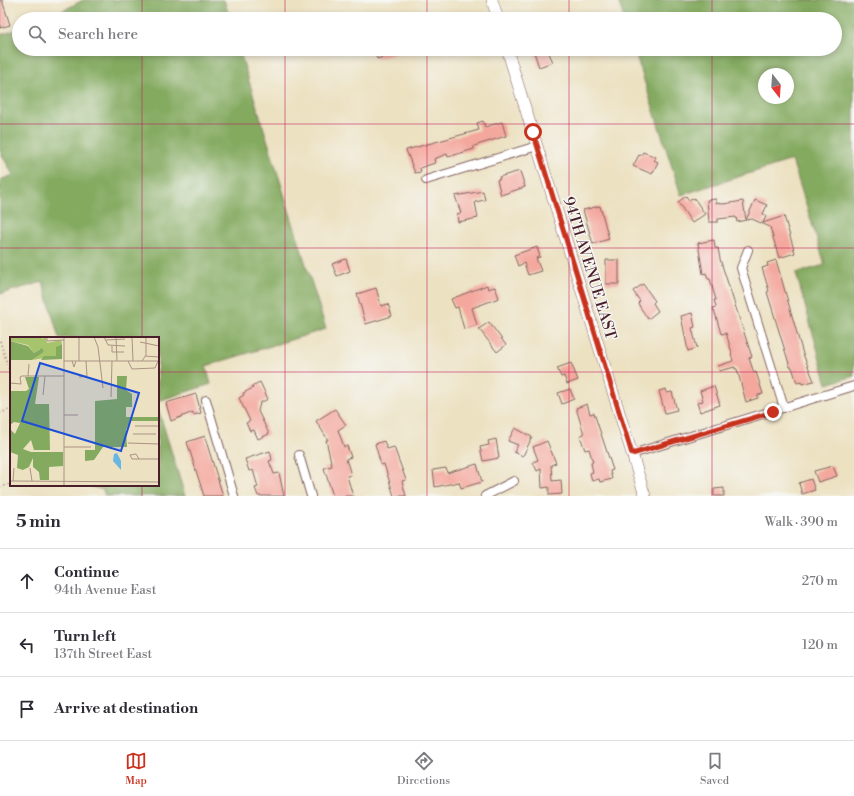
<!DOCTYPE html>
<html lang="en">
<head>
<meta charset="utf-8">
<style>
	:root { --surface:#fff; --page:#f2f2f3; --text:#2b2b33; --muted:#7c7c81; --line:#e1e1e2; --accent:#c8321e }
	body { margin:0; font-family:"Libre Bodoni",serif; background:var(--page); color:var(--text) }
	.compass { position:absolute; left:758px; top:68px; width:36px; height:36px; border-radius:50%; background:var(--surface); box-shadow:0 2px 6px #0003; rotate:163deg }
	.stop { position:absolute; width:12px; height:12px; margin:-9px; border:3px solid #c8321e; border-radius:50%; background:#fff }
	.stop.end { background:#c8321e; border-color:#fff; box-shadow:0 1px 4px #0008 }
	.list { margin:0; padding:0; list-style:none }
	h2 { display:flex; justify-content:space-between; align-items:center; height:52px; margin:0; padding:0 16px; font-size:17px }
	h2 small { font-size:13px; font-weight:400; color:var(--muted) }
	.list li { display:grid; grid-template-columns:26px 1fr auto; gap:12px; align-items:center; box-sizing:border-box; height:64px; padding:0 16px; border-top:1px solid var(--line) }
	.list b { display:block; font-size:15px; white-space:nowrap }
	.list p { margin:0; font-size:13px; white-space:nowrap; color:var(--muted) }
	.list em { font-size:13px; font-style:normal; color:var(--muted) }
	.icon { flex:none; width:22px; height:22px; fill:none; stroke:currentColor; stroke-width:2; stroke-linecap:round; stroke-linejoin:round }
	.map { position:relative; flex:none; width:854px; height:496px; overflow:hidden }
	.search { position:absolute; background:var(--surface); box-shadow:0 2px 6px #0003; left:12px; right:12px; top:12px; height:44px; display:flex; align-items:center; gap:10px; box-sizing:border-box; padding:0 14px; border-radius:22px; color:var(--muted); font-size:15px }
	.sheet { height:244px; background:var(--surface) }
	nav { display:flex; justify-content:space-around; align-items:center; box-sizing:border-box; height:56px; border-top:1px solid var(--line); background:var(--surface); font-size:11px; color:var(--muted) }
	nav a { display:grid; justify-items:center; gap:2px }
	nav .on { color:var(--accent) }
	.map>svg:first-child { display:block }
</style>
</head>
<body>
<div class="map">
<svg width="854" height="496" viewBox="0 0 854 496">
	<rect width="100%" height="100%" fill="#f6f6f2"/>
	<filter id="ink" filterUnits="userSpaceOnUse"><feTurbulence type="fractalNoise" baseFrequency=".025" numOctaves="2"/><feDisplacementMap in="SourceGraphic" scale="8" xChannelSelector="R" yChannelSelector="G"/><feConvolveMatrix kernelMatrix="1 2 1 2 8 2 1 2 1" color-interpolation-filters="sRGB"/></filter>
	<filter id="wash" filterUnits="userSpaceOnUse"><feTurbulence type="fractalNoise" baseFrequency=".012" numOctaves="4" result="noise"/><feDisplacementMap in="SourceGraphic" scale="16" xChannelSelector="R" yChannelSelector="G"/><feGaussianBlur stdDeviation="0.9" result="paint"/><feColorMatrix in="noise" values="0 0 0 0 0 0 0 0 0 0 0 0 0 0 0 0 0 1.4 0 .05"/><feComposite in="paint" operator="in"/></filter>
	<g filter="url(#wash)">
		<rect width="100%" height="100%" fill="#ece1c1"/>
		<path fill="#84aa60" stroke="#676446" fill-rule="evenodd" d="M83 0H224L230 19H47Z
			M618 0H854V376L827 384 796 273 825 265 792 160 681 195 634 49H835V19H624ZM764 74H788V98H764Z
			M19 29V49H239L326 329 206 366 211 384 158 401V338H59L43 282 0 294V180L13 175 0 151V35Z
			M158 408 185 496H105L103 490 86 485H158Z"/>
		<g id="blocks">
			<path fill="#f4a79d" d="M0 0H2L10 25 0 28Z
				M374 49H405V51L377 59Z
				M536 49H547L553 62 539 67 534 52 536 51Z
				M483 121 485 127 502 122 506 136 474 146V149L448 157 447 154 434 159 435 163 420 168 421 172 415 173 406 150 479 130 477 123Z
				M643 152 656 157 654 160 658 162 652 174 633 166 639 155 640 156Z
				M520 171 525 187 501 195 497 180 500 179 499 177Z
				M483 191 485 200 475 202 478 218 458 222 457 214 461 213 455 196Z
				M686 196 689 201 694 198 705 214 692 223 678 202Z
				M716 199V203L723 204 743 201 746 220 737 222 736 217 718 219V222H709L707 200Z
				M755 200 767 205 763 214 766 216 763 223 784 216 795 253 779 258 770 227 752 219 746 220Z
				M600 206 609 239 593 244 583 210Z
				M714 240 715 248H718L720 259 752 357 749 358 754 373 756 372 763 394 758 395V398L746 402 737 369H735V367L719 371 718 366 733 361 731 354 732 353 726 333 721 334 716 316 713 308 716 307 714 300H716L710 279H708L706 273 703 274 698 243Z
				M537 247 540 257 536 258 541 271 528 275 524 263 518 266 514 255Z
				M346 259 350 271 337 276 332 264Z
				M606 260H619V284H606Z
				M776 260 803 354 814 381 802 384 801 382 797 383 792 367H790L767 292 769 291 762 268 768 266 767 263Z
				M643 284 655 301 653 303 658 311 648 319 640 307 638 303 640 301 633 291Z
				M487 285 488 289 495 287 499 298 472 308 477 325 464 329 458 307 455 308 451 299Z
				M376 288 381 306 388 304 392 316 366 324 357 294Z
				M692 313 695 327 692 328 697 348 688 351 681 316Z
				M489 322 506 345 497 352 479 329Z
				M571 363 578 380 567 384 564 376 561 377 557 368Z
				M260 382 268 399 260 403 258 411 269 434 258 439 254 430 250 431 246 423 250 421 239 398 244 395 243 393 253 388 252 386Z
				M714 386 720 405 700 412 697 403 703 401 700 391Z
				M570 389 574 399 562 404 558 393Z
				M666 389 667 393 672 392 677 410 665 413 659 391Z
				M196 394 201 413 193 415V412L171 421 166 403Z
				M587 404 590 414 594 413 613 470 610 471 612 479 600 482 599 479 592 481 590 473 593 472 591 463 593 462 589 449 585 450 580 436 584 434 576 408Z
				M335 409 346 425 338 430 344 447 347 446 351 457 346 459 351 475 347 476 353 496H333L324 468 332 466 326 440H328L316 421Z
				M515 428 532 437 523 456 514 452 518 445 508 441Z
				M205 436 207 444 223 496H204L187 442Z
				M496 439 499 458 483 461 480 447 489 445 488 441Z
				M384 441 387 449 394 447 406 480 402 481 406 496H394L384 464 381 465 375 444Z
				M547 441 556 463 551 465 552 481 561 480 562 494 549 495V487L542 488 541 469 537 471 533 462 538 460 533 447Z
				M270 451 272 460 269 461 274 474 279 473 284 496H258L255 488 258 487 253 470 249 471 245 459Z
				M477 464 482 482 461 488 459 482 435 487 433 470 446 468 447 473Z
				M833 466 837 476 818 482 814 471Z
				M811 479 815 490 802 494 799 483Z
				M724 488V496H714V489Z"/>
		</g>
	</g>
	<g filter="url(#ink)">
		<use href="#blocks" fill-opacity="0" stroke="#836360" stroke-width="1"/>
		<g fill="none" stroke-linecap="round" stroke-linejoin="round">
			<g stroke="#836360" stroke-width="10">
				<path id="minor" d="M426 180 537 146
					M748 250 741 268 784 408
					M206 400 234 496
					M632 454 854 386
					M299 455 311 496
					M485 496 514 481"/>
			</g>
			<g stroke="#836360" stroke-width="12">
				<path id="secondary" d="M492 0 498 19
					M507 49 645 496"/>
			</g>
			<path stroke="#836360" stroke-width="1.5" stroke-dasharray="1 3" stroke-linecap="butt" d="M0 341 11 376
				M0 413 11 409
				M0 487 11 484"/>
			<use href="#minor" stroke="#fff" stroke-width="8"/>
			<use href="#secondary" stroke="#fff" stroke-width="11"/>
		</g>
	</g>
	<g fill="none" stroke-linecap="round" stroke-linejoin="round" filter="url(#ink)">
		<path stroke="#c8321e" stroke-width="5" d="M533 132 632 454 773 412"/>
	</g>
	<path fill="none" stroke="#c2185b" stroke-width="1" stroke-opacity="0.55" d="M142 0V19M285 0V19M427 0V19M569 0V19M712 0V19M142 49V338M285 49V496M427 49V496M569 49V496M712 49V496M0 124H854M0 248H854M0 372H11M158 372H854M142 485V496"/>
	<g text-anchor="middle" stroke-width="3" stroke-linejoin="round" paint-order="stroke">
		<g font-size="15" fill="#4a1f2b" stroke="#f6f6f2">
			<text transform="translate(590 268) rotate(73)" y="5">94TH AVENUE EAST</text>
		</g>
	</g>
	<g transform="translate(10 337)">
		<rect width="149" height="149" fill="#ece1c1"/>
		<path d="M0 0H32V2L36 0 37 6 51 3 52 7 48 9 46 19 22 23 34 15 30 12 24 16 18 8 0 4Z" fill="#a6c46c"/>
		<path d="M0 4 18 9 24 16 32 11 34 15 22 23H0ZM52 7V22L31 23 34 19H46V10ZM107 39H117L116 53 122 57V70H116V80H148V84H120L116 93 117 110H93L84 123 75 124V113H85V64L107 62ZM15 40H29L25 67H39L40 113H24L21 103 13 112 21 115H53V129L39 130V143H30L29 135 23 130V121L19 130 13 133 7 131 8 118 0 115V92L5 97 10 86 4 85 0 88V54H16L19 52Z" fill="#84aa60"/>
		<path d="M107 116 111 124V133L103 124 104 117Z" fill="#68b6e2"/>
		<path fill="none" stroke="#ab9385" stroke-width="1" d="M37 0V4L54 3M54 0V149M84 0 88 10 93 51M94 0 98 8 115 9M106 0 107 24M122 0 123 24M96 3 115 2M130 5 149 9M102 9V15H114M135 19 149 20M54 24H149M62 24 64 30 66 24M69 24V0M118 24 122 32 145 31 148 24M132 24 136 18V0M18 39 19 27M69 40 77 39 76 24M0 46 11 47 10 40 12 39H54M33 58 35 39M101 60 102 24M54 78H68M125 89H149M123 97H146M118 106 149 107M54 110H81M129 122 126 117 120 118 122 122H149M20 131 22 144M0 144 149 145M3 144 4 131"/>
		<path fill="#1d4ed8" fill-opacity="0.15" stroke="#1d4ed8" stroke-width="2" d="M30 26 129 56 111 114 12 84Z"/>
		<rect width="149" height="149" fill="none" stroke="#4a1f2b" stroke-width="2"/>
	</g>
</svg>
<svg class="compass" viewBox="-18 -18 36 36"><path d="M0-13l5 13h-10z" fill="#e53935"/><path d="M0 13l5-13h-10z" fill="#7c7c81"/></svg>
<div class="stop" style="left:533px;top:132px"></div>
<div class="stop end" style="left:773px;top:412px"></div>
<div class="search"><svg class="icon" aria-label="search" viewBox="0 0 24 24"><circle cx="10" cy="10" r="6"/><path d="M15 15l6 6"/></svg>Search here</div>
</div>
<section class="sheet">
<h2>5 min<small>Walk · 390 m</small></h2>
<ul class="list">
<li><svg class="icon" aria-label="ahead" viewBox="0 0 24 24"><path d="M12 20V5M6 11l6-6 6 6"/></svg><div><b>Continue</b><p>94th Avenue East</p></div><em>270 m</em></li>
<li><svg class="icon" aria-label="left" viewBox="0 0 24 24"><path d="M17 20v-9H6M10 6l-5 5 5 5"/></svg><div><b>Turn left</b><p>137th Street East</p></div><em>120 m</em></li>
<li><svg class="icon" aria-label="arrive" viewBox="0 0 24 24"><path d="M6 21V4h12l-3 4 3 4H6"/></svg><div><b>Arrive at destination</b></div></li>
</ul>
</section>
<nav>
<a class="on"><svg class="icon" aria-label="map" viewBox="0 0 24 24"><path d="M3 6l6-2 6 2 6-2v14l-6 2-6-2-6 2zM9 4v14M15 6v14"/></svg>Map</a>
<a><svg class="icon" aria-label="directions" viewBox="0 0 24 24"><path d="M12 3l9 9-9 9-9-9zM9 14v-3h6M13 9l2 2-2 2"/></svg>Directions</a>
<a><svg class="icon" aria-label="saved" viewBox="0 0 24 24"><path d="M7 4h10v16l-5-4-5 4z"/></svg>Saved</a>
</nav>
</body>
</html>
